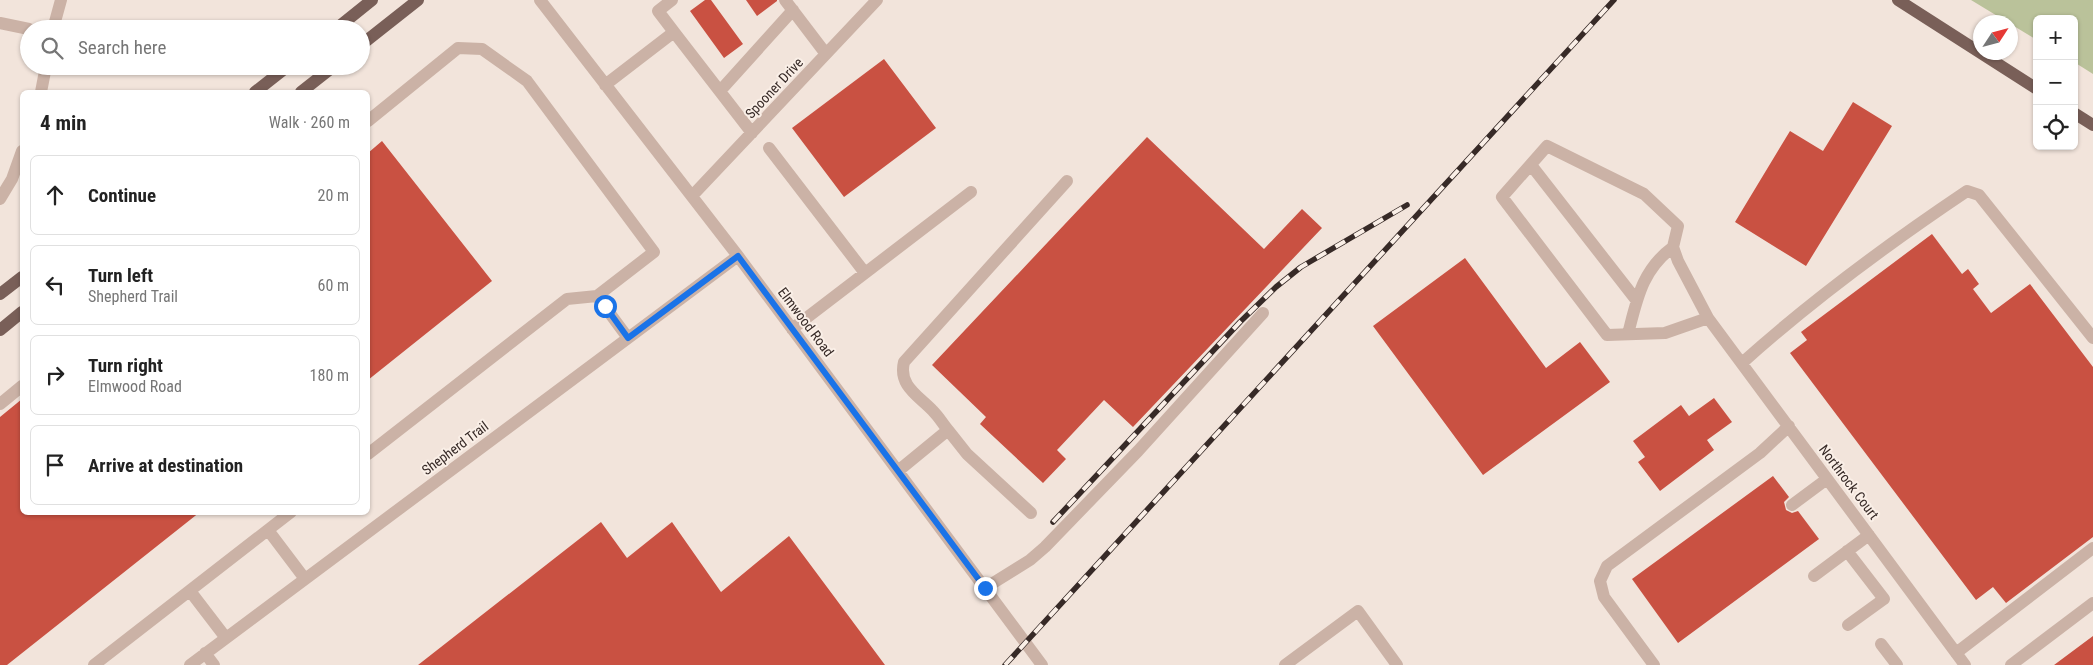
<!DOCTYPE html>
<html lang="en">
<head>
<meta charset="utf-8">
<style>
	:root { --surface:#fff; --page:#f2f2f2; --text:#222; --muted:#767676; --line:#e0e0e0 }
	body { margin:0; font-family:"Roboto Condensed",sans-serif; background:var(--page); color:var(--text) }
	.controls { position:absolute; right:15px; top:15px; display:grid; overflow:hidden; border-radius:8px; box-shadow:0 1px 4px #0004 }
	.controls button { width:45px; height:45px; display:grid; place-items:center; padding:0; border:0; border-bottom:1px solid var(--line); background:var(--surface); color:var(--text); font:25px sans-serif }
	.compass { position:absolute; left:1973px; top:15px; width:45px; height:45px; border-radius:50%; background:var(--surface); box-shadow:0 1px 4px #0004; rotate:54deg }
	.stop { position:absolute; width:15px; height:15px; margin:-11px; border:4px solid #1a73e8; border-radius:50%; background:#fff }
	.stop.end { background:#1a73e8; border-color:#fff; box-shadow:0 1px 5px #0008 }
	.list { margin:0; padding:0; list-style:none }
	h2 { display:flex; justify-content:space-between; align-items:center; height:65px; margin:0; padding:0 20px; font-size:21px }
	h2 small { font-size:16px; font-weight:400; color:var(--muted) }
	.list li { display:grid; grid-template-columns:32px 1fr auto; gap:15px; align-items:center; box-sizing:border-box; height:80px; margin:0 10px 10px; padding:0 10px; border:1px solid var(--line); border-radius:8px }
	.list b { display:block; font-size:19px; white-space:nowrap }
	.list p { margin:0; font-size:16px; white-space:nowrap; color:var(--muted) }
	.list em { font-size:16px; font-style:normal; color:var(--muted) }
	.icon { flex:none; width:28px; height:28px; fill:none; stroke:currentColor; stroke-width:2; stroke-linecap:round; stroke-linejoin:round }
	.map { position:relative; flex:none; width:2093px; height:665px; overflow:hidden }
	.search { position:absolute; background:var(--surface); box-shadow:0 1px 4px #0004; left:20px; top:20px; width:350px; height:55px; display:flex; align-items:center; gap:12px; box-sizing:border-box; padding:0 18px; border-radius:28px; color:var(--muted); font-size:19px }
	.panel { position:absolute; background:var(--surface); box-shadow:0 1px 4px #0004; left:20px; top:90px; width:350px; height:425px; border-radius:8px }
	.map>svg:first-child { display:block }
</style>
</head>
<body>
<div class="map">
<svg width="2093" height="665" viewBox="0 0 2093 665">
	<rect width="100%" height="100%" fill="#f2e4db"/>
	<path fill="#bac29a" d="M1971 0H2093V74L2074 62V19H2037V40Z"/>
	<path fill="#c95142" d="M705 0H711L743 44 724 58 690 11Z
		M746 0H777V1L757 16Z
		M884 59 936 128 844 197 792 128Z
		M1853 102 1892 126 1806 266 1735 222 1790 131 1823 151Z
		M1147 137 1264 249 1302 209 1322 228 1133 427 1104 400 1057 450 1066 459 1043 483 980 424 986 417 932 365Z
		M382 141 492 281 368 380V153Z
		M1932 234 1962 274 1968 269 1979 284 1973 289 1991 313 2030 284 2093 367V537L2006 603 1993 587 1976 600 1790 353 1807 340 1801 332Z
		M1465 258 1546 368 1580 342 1610 382 1483 475 1373 326Z
		M1714 398 1732 422 1707 440 1714 450 1660 491 1638 462 1645 457 1633 441 1681 405 1689 416Z
		M22 399V512H200L7 665H0V417Z
		M1773 476 1789 497 1784 502 1786 510 1792 513 1798 511 1819 539 1678 643 1632 579Z
		M601 522 627 558 672 522 721 592 789 536 885 665H418Z
		M2093 636V665H2054Z"/>
	<g fill="none" stroke-linecap="round" stroke-linejoin="round">
		<path stroke="#cbb2a6" stroke-width="12" d="M540 0 738 256 1042 665
			M672 0 658 11 674 32
			M785 0 826 54
			M0 23 29 29
			M53 29 61 0
			M605 85 674 32 752 133
			M720 91 793 10
			M41 92 46 66
			M368 121 458 48 482 49 527 81 654 252 597 296 567 299 368 454
			M769 148 865 273
			M1531 165 1637 301
			M692 196 877 0
			M0 199 12 179 22 151
			M597 296 628 338
			M1708 318 1665 333 1607 335 1502 197 1547 146 1644 194 1678 226 1673 247 1678 261 1708 318 1965 665
			M792 329 971 192
			M1628 334C1637 299 1642 270 1673 247
			M1742 363C1812 300 1888 244 1967 191L1979 195 2093 338
			M0 404 22 386
			M948 430 967 454 1031 513
			M898 471 948 430C943 424 939 417 933 411 919 396 898 386 904 362L1067 181
			M1792 505 1827 479
			M268 530 305 579
			M1847 551 1884 599 1848 625
			M1814 576 1869 535
			M985 588 1030 560 1045 547 1138 451 1263 313
			M190 591 226 638
			M1881 644 1897 665
			M205 653 214 665
			M1956 653 2093 548
			M94 665 291 512
			M190 665 738 256
			M1285 665 1358 611 1397 665
			M1654 665 1604 597 1600 581 1607 566 1760 453 1789 426
			M2011 665 2093 603"/>
		<path stroke="#795f58" stroke-width="12" d="M1898 0 2037 89
			M336 29 372 0
			M361 45 418 0
			M255 92 288 66
			M301 92 334 66
			M2074 113 2093 125
			M0 294 22 277
			M0 330 22 312"/>
		<g stroke="#372a27" stroke-width="5.5">
			<path id="rail" d="M1053 522 1240 322 1276 287 1301 267 1407 205
				M1005 665 1614 0"/>
		</g>
		<use href="#rail" stroke="#faefe7" stroke-width="4" stroke-dasharray="11" stroke-linecap="butt"/>
	</g>
	<g fill="none" stroke-linecap="round" stroke-linejoin="round">
		<path stroke="#1a73e8" stroke-width="6" d="M605 306 628 338 738 256 985 588"/>
	</g>
	<g text-anchor="middle" stroke-width="4" stroke-linejoin="round" paint-order="stroke">
		<g font-size="14" fill="#372a27" stroke="#faefe7">
			<text transform="translate(774 88) rotate(-47)" y="5">Spooner Drive</text>
			<text transform="translate(806 322) rotate(53)" y="5">Elmwood Road</text>
			<text transform="translate(455 448) rotate(-37)" y="5">Shepherd Trail</text>
			<text transform="translate(1849 482) rotate(53)" y="5">Northrock Court</text>
		</g>
	</g>
</svg>
<div class="controls">
<button>+</button>
<button>−</button>
<button><svg class="icon" aria-label="locate" viewBox="0 0 24 24"><circle cx="12" cy="12" r="6"/><path d="M12 2v4M12 18v4M2 12h4M18 12h4"/></svg></button>
</div>
<svg class="compass" viewBox="-18 -18 36 36"><path d="M0-13l5 13h-10z" fill="#e53935"/><path d="M0 13l5-13h-10z" fill="#767676"/></svg>
<div class="stop" style="left:605px;top:306px"></div>
<div class="stop end" style="left:985px;top:588px"></div>
<div class="search"><svg class="icon" aria-label="search" viewBox="0 0 24 24"><circle cx="10" cy="10" r="6"/><path d="M15 15l6 6"/></svg>Search here</div>
<section class="panel">
<h2>4 min<small>Walk · 260 m</small></h2>
<ul class="list">
<li><svg class="icon" aria-label="ahead" viewBox="0 0 24 24"><path d="M12 20V5M6 11l6-6 6 6"/></svg><div><b>Continue</b></div><em>20 m</em></li>
<li><svg class="icon" aria-label="left" viewBox="0 0 24 24"><path d="M17 20v-9H6M10 6l-5 5 5 5"/></svg><div><b>Turn left</b><p>Shepherd Trail</p></div><em>60 m</em></li>
<li><svg class="icon" aria-label="right" viewBox="0 0 24 24"><path d="M7 20v-9h11M14 6l5 5-5 5"/></svg><div><b>Turn right</b><p>Elmwood Road</p></div><em>180 m</em></li>
<li><svg class="icon" aria-label="arrive" viewBox="0 0 24 24"><path d="M6 21V4h12l-3 4 3 4H6"/></svg><div><b>Arrive at destination</b></div></li>
</ul>
</section>
</div>
</body>
</html>
